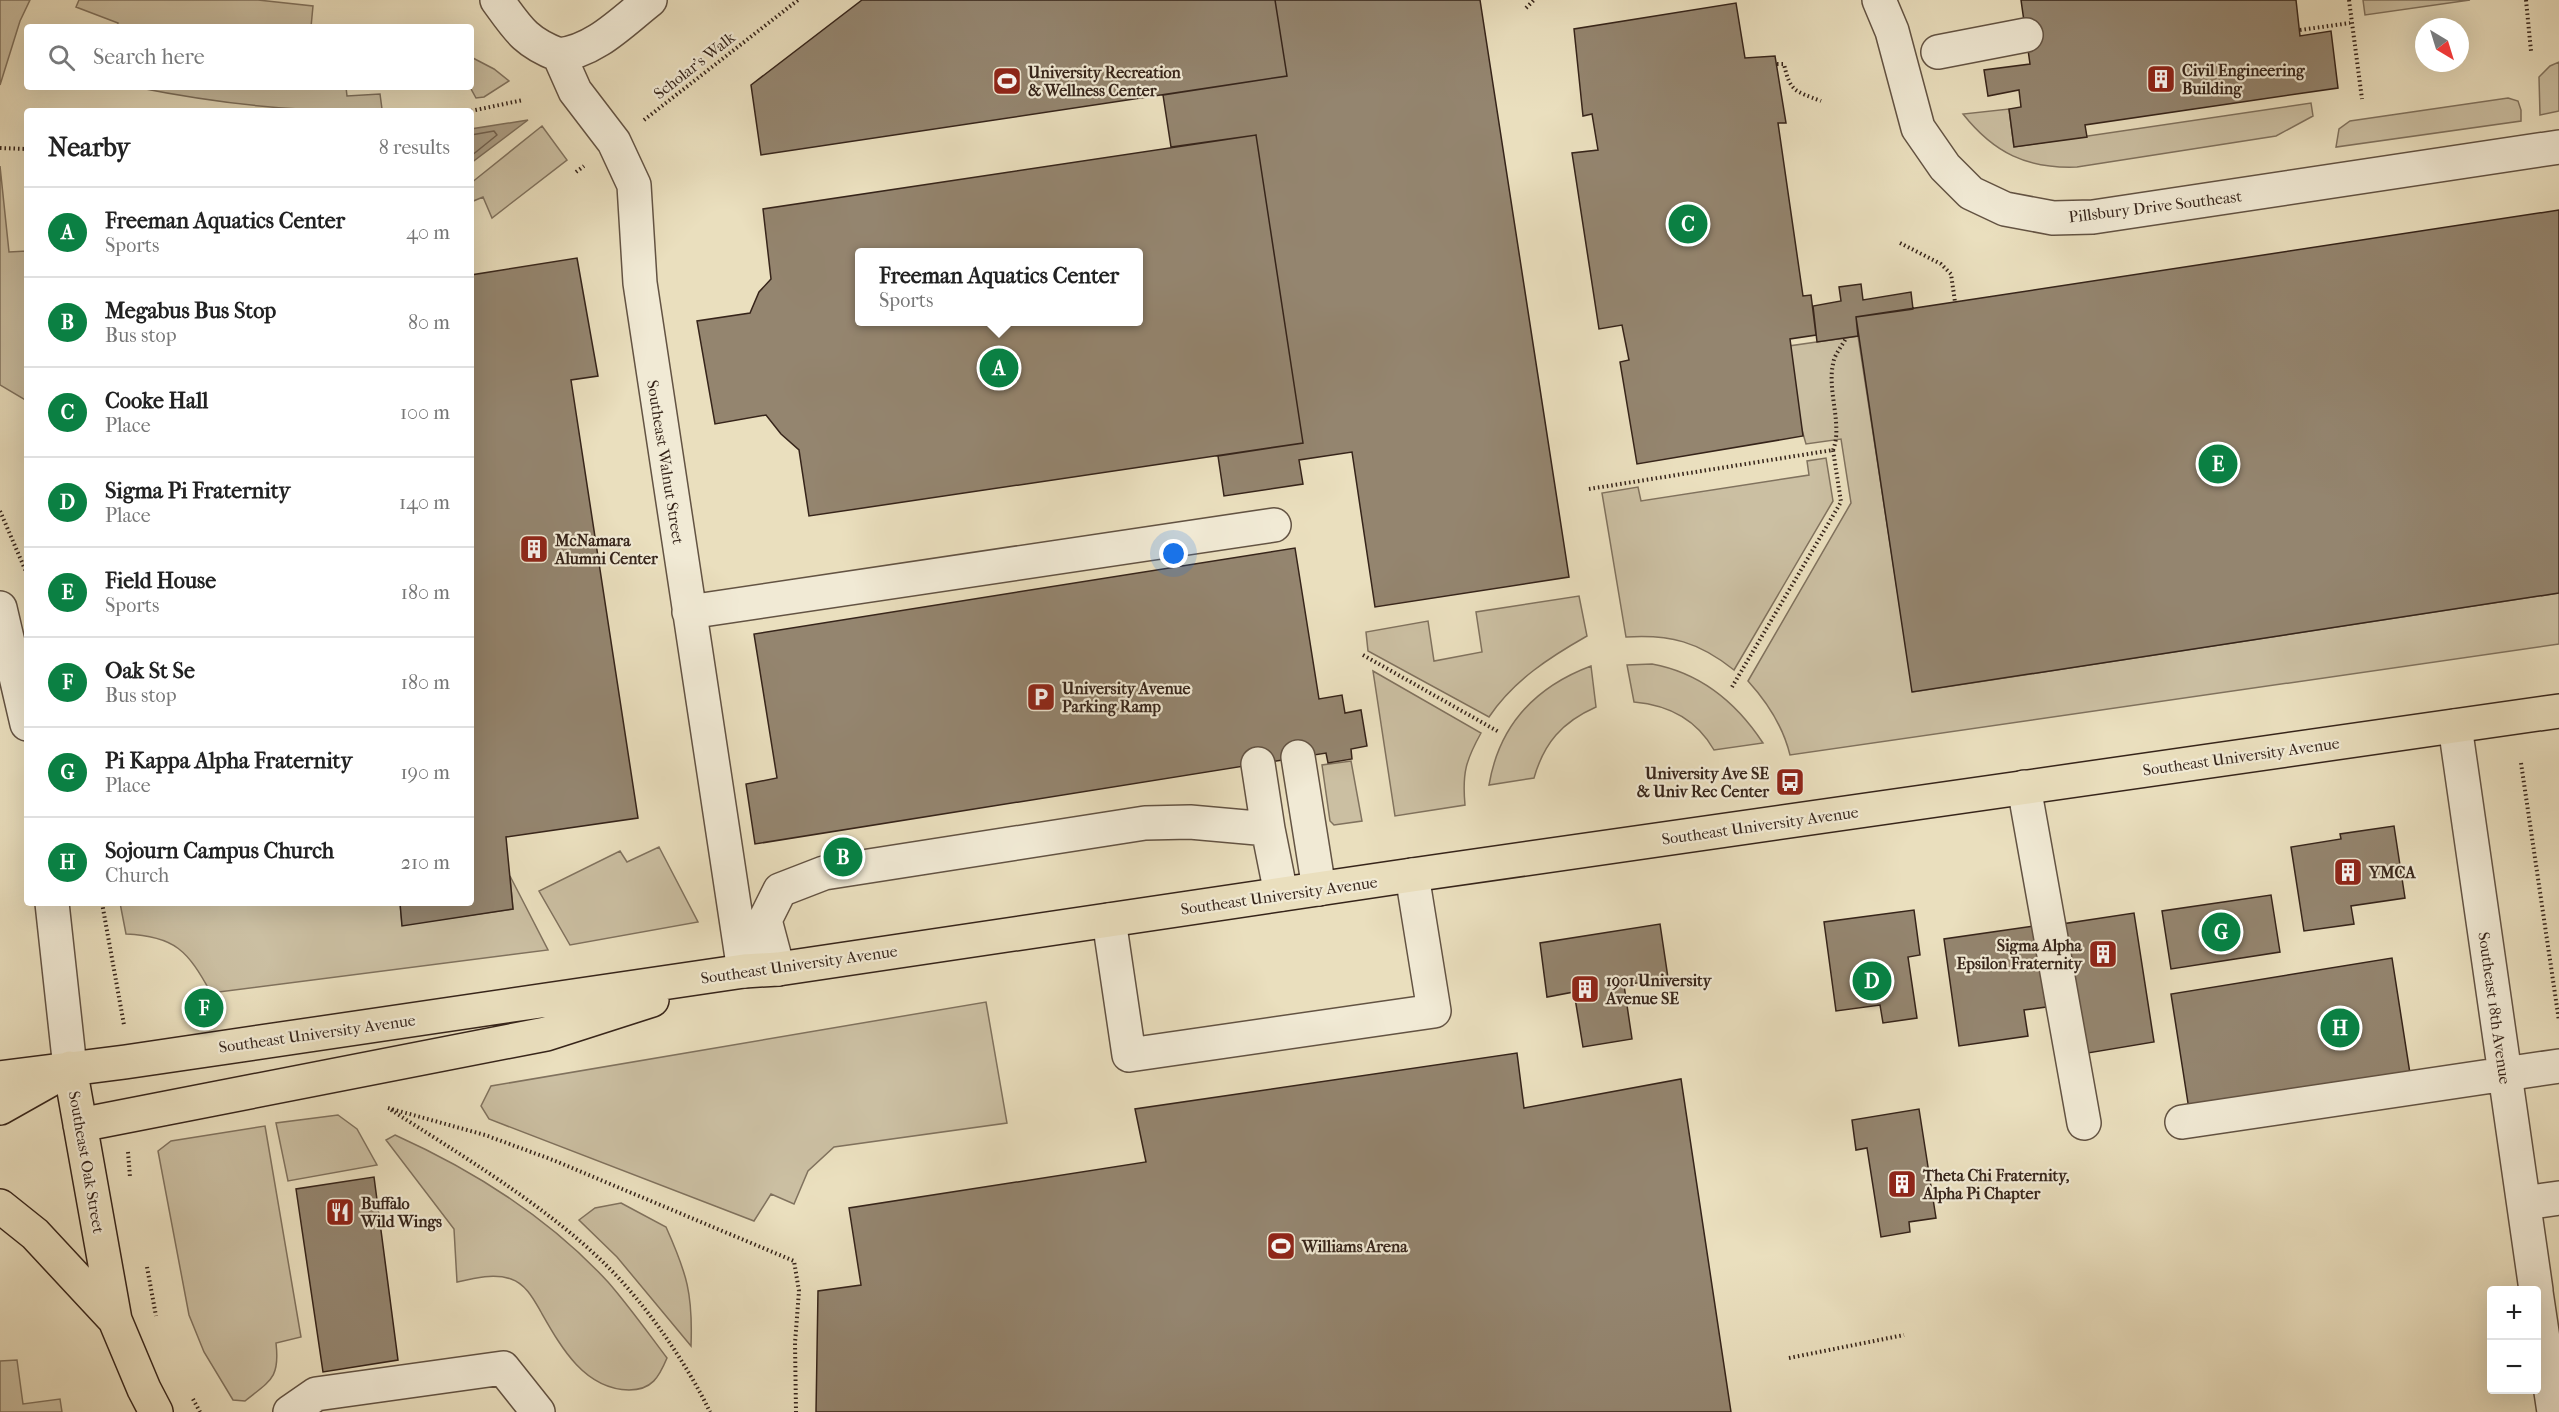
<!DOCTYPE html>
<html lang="en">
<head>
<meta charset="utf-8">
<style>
	:root { --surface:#fff; --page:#f2f2f2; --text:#222; --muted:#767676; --line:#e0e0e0; --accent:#0b8043 }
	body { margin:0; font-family:"IM FELL French Canon",serif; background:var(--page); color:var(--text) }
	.controls { position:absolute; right:18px; bottom:18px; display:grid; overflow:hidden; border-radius:6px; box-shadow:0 6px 24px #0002 }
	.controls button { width:54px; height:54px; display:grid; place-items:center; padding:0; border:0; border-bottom:2px solid var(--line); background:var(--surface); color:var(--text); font:30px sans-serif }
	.compass { position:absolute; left:2415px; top:18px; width:54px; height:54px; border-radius:50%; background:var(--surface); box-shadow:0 6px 24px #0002; rotate:142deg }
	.you { position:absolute; left:1174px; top:554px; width:21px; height:21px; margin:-15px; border:4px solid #fff; border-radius:50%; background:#1a73e8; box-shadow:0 0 0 9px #1a73e833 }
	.badge { display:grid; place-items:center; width:39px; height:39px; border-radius:50%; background:var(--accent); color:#fff; font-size:20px; font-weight:700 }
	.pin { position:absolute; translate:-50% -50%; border:3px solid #fff; box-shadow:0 2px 6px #0006 }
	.popup { position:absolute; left:855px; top:248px; width:288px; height:78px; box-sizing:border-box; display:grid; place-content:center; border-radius:6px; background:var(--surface); filter:drop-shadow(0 2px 4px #0005); font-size:20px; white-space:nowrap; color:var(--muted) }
	.popup b { font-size:22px; color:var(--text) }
	.popup::after { content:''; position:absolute; left:50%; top:100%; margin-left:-12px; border:12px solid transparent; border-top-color:var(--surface) }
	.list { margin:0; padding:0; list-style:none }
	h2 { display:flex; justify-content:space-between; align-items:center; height:78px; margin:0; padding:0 24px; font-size:26px }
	h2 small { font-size:20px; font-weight:400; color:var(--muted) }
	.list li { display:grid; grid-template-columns:39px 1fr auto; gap:18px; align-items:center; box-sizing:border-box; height:90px; padding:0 24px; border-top:2px solid var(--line) }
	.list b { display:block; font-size:22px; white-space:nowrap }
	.list p { margin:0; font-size:20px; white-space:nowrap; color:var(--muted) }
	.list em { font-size:20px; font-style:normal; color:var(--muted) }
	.icon { flex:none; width:33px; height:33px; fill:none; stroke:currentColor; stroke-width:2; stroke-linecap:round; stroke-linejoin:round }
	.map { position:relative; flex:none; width:2559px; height:1412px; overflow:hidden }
	.search { position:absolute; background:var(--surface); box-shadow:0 6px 24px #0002; left:24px; top:24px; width:450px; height:66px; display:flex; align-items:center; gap:15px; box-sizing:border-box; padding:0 21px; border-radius:6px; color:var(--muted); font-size:22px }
	.panel { position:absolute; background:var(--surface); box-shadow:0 6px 24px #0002; left:24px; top:108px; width:450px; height:798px; border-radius:6px }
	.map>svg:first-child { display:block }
</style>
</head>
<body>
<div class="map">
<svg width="2559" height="1412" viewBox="0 0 2559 1412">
	<rect width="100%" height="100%" fill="#eadfbe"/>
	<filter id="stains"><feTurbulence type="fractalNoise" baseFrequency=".00333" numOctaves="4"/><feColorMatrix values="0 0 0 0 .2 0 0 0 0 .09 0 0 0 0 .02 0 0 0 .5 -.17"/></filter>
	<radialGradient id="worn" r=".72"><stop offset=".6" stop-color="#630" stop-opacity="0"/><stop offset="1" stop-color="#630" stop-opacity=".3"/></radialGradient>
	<path fill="#cbbfa2" stroke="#80725e" stroke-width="1.5" d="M0 0H30L20 21 0 85Z
		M79 0H258L313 6 311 27H117L118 23 76 7Z
		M2363 0H2470L2365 15Z
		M471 57 494 69 509 81 484 97 476 98 470 87Z
		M2559 62V111L2540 115 2539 77 2550 66Z
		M135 87H346L347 96 380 94 382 109C300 114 215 103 135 87Z
		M2508 98 2518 101 2521 110V121L2336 147 2339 129 2350 121Z
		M2311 103 2313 116 2276 136 2077 167C2027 169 1994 153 1963 114L2009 109 2014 147Z
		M542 126 567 160 492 218 483 197 471 202V183Z
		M0 166 9 252 27 251V401L0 385Z
		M1858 336 1913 692 2559 593V644L1790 755C1783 726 1768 703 1748 681L1851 503 1841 439 1806 444 1800 423 1789 346Z
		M1826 458 1833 501 1734 670C1699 642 1670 634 1626 637L1602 493 1638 487 1641 501 1809 475 1807 461Z
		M1579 596 1587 636C1550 657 1514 680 1489 717L1368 651 1366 632 1428 621 1434 661 1482 652 1476 612Z
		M1652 664C1701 673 1736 702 1763 743L1714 750C1697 720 1668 705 1634 702L1627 665Z
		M1591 666 1596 707C1562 722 1544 743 1534 778L1489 785C1499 726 1535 687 1591 666Z
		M1373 671 1481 733C1466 760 1462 773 1465 805L1395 816Z
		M1351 761 1362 821 1334 825 1330 821 1322 765Z
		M659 847 698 922 570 945 539 891 620 851 627 862Z
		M510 876 548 950 211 993C188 951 175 936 126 934L120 903H400L402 925 513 909Z
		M986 1002 1007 1123 834 1147 808 1171 794 1204 771 1194 754 1221 489 1119 481 1106 491 1086Z
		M338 1115 357 1129 377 1165 288 1181 276 1123Z
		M265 1126 301 1337 276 1343C280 1378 271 1380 245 1401L233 1400 204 1352 189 1315 158 1151 171 1141Z
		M395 1135C475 1171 549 1218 608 1282 629 1306 648 1333 667 1358 659 1377 652 1390 629 1390 584 1389 561 1347 541 1312 534 1300 526 1284 511 1279 494 1273 474 1278 457 1282L454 1229 386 1140Z
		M621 1203 666 1227C687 1274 693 1294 691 1346L617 1257 579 1220 595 1208Z
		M17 1360 23 1404 60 1399 62 1412H0V1361Z"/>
	<path fill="#ad9f86" stroke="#7d6e5b" stroke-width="1.5" d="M528 120 471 163V129Z"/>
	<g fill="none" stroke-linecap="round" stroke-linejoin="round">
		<path stroke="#726250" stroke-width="1.5" d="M471 135 494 131 497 135 471 156"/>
	</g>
	<path fill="#94856f" stroke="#36241a" stroke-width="1.5" fill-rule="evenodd" d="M862 0H1275L1287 76 761 155 751 85Z
		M1275 0H1480L1569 577 1375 607 1352 452 1299 460 1303 484 1224 496 1218 456 1303 443 1256 135 1171 147 1163 95 1287 76Z
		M2021 0H2296L2300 36 2331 31 2338 88 2085 125 2087 137 2014 147 2009 109 2021 107 2019 90 1988 96 1984 70 2030 64Z
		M1736 3 1745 58 1775 56 1786 123H1778L1803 296 1811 295 1816 335 1790 339 1803 436 1637 464 1620 362 1629 360 1622 325 1599 329 1572 153 1598 150 1592 114 1583 116 1574 29Z
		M1256 135 1303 443 809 516 799 450 781 434 766 415 715 424 697 321 750 313 759 292 771 279 763 209ZM860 252H1138V322H860Z
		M2559 210V593L1912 692 1856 317Z
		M577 258 598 376 571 380 638 818 506 837 513 909 402 926 400 903H471V275Z
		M1861 284 1863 300 1911 292 1913 309 1856 317 1858 336 1817 342 1813 306 1841 301 1839 287Z
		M1295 548 1319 699 1342 695 1345 713 1361 710 1367 746 1351 749 1352 759 1328 763 1326 753 755 844 746 784 777 778 754 634Z
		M2394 826 2405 898 2351 906 2354 924 2304 931 2291 847 2341 839 2340 834Z
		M2271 895 2280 952 2171 969 2162 911Z
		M1914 910 1920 955 1908 957 1917 1018 1883 1023 1880 1005 1836 1011 1824 922Z
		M2134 913 2154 1042 2082 1054 2062 924Z
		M1660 924 1668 978 1624 985 1632 1039 1583 1047 1574 992 1547 997 1540 943Z
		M2034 926 2046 1007 2024 1010 2028 1036 1959 1046 1944 939Z
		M2392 958 2411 1080 2190 1116 2171 994Z
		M1517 1053 1524 1108 1681 1079 1731 1412H816L818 1291 861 1285 849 1208 1146 1162 1135 1109Z
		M1919 1109 1936 1218 1909 1222 1910 1232 1881 1237 1867 1148 1856 1150 1852 1120Z
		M374 1177 398 1360 323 1372 296 1189Z"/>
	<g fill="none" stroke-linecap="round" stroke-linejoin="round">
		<g stroke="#635343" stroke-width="36">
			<path id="minor" d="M497 0C518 29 525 42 559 55L575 91 614 142 634 185 640 283 744 971
				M1879 0 1892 31 1918 128 1945 167 1971 193 2005 209 2053 218 2093 217 2559 147
				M1938 52 2026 35
				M559 55C595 51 622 22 650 0
				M0 608 27 724
				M689 612 1274 525
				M2455 726 2536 1290
				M1298 757 1319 889
				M1258 764 1268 829
				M2024 787 2084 1123
				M52 903 70 1068
				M1109 920 1129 1055 1434 1011 1412 875
				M778 969 765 920 780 890 824 873 1145 823 1190 822 1268 829 1281 894
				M2182 1122 2559 1066
				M2524 1203 2559 1198
				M2536 1292 2554 1412
				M290 1412 316 1394 503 1368 538 1412"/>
		</g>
		<g stroke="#36241a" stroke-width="36">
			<path id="major" d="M70 1068 115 1320 144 1389 156 1412
				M0 1078 125 1062 744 971 778 969 1412 875 2559 711
				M0 1108 55 1077
				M80 1125 546 1034 652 1000
				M0 1206 35 1234 115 1320"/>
		</g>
		<path stroke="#36241a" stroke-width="4" stroke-dasharray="1.5 3" stroke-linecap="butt" d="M2349 0 2362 99
			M2526 0 2531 51
			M1526 8 1534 0
			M2300 30 2350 23
			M1777 64H1784C1790 92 1795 91 1821 101
			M471 111 523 100
			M644 120 798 0
			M0 148 27 149
			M576 172 584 166
			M1900 243 1941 264 1951 274 1955 302
			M1833 450C1843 426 1827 391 1833 364 1834 355 1842 346 1846 338
			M1589 489 1833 450 1841 502 1732 687
			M0 511 27 574
			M1363 655 1499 732
			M2521 763 2559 1021
			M102 903 124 1025
			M388 1108 485 1135 553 1160 794 1261 799 1291 795 1343 796 1412
			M391 1110C461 1155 546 1206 605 1264 645 1303 686 1362 710 1412
			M128 1152 130 1177
			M147 1267 156 1316
			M1789 1358 1904 1335
			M193 1399 200 1412"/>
		<use href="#minor" stroke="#f1ead5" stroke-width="33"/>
		<use href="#major" stroke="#eadfbe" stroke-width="33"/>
	</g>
	<defs>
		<g id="building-square" transform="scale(1.5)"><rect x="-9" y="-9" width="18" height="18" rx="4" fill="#8f2418" stroke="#f1ead5"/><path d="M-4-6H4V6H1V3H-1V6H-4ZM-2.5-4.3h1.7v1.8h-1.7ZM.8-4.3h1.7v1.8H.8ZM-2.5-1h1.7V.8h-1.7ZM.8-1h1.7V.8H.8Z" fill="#fff"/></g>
		<g id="stadium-square" transform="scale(1.5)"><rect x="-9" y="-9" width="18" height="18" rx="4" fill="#8f2418" stroke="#f1ead5"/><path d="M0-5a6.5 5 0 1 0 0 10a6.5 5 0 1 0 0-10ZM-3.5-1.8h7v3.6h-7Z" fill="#fff"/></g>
		<g id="parking-square" transform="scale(1.5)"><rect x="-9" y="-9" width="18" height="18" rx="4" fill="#8f2418" stroke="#f1ead5"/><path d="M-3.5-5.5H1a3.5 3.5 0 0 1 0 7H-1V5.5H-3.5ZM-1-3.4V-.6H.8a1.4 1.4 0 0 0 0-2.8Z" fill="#fff"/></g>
		<g id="bus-square" transform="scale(1.5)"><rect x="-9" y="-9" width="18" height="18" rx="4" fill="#8f2418" stroke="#f1ead5"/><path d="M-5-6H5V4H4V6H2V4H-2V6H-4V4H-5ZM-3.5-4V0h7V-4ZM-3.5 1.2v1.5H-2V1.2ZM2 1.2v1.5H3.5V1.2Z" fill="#fff"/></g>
		<g id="restaurant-square" transform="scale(1.5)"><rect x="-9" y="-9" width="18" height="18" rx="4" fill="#8f2418" stroke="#f1ead5"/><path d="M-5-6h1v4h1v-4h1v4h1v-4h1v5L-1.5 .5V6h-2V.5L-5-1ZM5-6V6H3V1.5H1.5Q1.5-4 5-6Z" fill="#fff"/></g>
	</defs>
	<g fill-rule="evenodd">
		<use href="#building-square" x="2161" y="79"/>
		<use href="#stadium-square" x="1007" y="81"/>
		<use href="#building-square" x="534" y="549"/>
		<use href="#parking-square" x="1041" y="697"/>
		<use href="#bus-square" x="1790" y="782"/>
		<use href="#building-square" x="2348" y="872"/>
		<use href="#building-square" x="2103" y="954"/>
		<use href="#building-square" x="1585" y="989"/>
		<use href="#building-square" x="1902" y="1184"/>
		<use href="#restaurant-square" x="340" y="1212"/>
		<use href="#stadium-square" x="1281" y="1246"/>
	</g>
	<g text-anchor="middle" stroke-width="4.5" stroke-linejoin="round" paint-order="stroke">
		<g font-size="16" fill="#36241a" stroke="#f1ead5">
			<text transform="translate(694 65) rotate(-38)" y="6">Scholar's Walk</text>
			<text transform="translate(2155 206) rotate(-7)" y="6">Pillsbury Drive Southeast</text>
			<text transform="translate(666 462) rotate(81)" y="6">Southeast Walnut Street</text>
			<text transform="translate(2241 756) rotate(-8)" y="6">Southeast University Avenue</text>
			<text transform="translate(1760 825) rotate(-8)" y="6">Southeast University Avenue</text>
			<text transform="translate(1279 895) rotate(-8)" y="6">Southeast University Avenue</text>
			<text transform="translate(799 964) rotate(-8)" y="6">Southeast University Avenue</text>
			<text transform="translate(2495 1008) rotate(82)" y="6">Southeast 18th Avenue</text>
			<text transform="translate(317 1033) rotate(-8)" y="6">Southeast University Avenue</text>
			<text transform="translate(87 1162) rotate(80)" y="6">Southeast Oak Street</text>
		</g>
		<g font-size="16" font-weight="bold" fill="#36241a" stroke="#f1ead5" text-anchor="start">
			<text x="2182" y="76">Civil Engineering<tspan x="2182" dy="18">Building</tspan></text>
			<text x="1028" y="78">University Recreation<tspan x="1028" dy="18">&amp; Wellness Center</tspan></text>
			<text x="555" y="546">McNamara<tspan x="555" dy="18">Alumni Center</tspan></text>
			<text x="1062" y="694">University Avenue<tspan x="1062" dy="18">Parking Ramp</tspan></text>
			<text x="1769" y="779" text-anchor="end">University Ave SE<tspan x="1769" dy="18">&amp; Univ Rec Center</tspan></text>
			<text x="2369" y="878">YMCA</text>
			<text x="2082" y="951" text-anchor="end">Sigma Alpha<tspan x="2082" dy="18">Epsilon Fraternity</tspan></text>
			<text x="1606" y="986">1901 University<tspan x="1606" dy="18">Avenue SE</tspan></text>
			<text x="1923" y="1181">Theta Chi Fraternity,<tspan x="1923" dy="18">Alpha Pi Chapter</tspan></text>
			<text x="361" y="1209">Buffalo<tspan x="361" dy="18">Wild Wings</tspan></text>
			<text x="1302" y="1252">Williams Arena</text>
		</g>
	</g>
	<rect width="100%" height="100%" filter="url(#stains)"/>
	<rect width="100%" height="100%" fill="url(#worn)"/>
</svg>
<div class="controls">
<button>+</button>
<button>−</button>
</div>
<svg class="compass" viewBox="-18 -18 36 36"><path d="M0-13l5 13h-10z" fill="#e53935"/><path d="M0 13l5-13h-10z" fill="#767676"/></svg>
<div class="you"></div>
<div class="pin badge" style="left:999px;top:368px">A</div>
<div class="popup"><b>Freeman Aquatics Center</b>Sports</div>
<div class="pin badge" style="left:843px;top:857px">B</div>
<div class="pin badge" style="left:1688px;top:224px">C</div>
<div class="pin badge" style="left:1872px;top:981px">D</div>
<div class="pin badge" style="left:2218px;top:464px">E</div>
<div class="pin badge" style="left:204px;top:1008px">F</div>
<div class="pin badge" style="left:2221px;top:932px">G</div>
<div class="pin badge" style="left:2340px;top:1028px">H</div>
<div class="search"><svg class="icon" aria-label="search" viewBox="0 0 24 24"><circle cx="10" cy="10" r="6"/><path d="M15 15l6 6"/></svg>Search here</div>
<section class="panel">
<h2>Nearby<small>8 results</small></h2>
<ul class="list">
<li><span class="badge">A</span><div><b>Freeman Aquatics Center</b><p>Sports</p></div><em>40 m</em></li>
<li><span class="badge">B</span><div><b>Megabus Bus Stop</b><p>Bus stop</p></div><em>80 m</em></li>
<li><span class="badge">C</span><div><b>Cooke Hall</b><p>Place</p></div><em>100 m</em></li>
<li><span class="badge">D</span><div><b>Sigma Pi Fraternity</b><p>Place</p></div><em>140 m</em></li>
<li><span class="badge">E</span><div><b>Field House</b><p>Sports</p></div><em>180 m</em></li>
<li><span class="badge">F</span><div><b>Oak St Se</b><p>Bus stop</p></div><em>180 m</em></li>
<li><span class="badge">G</span><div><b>Pi Kappa Alpha Fraternity</b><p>Place</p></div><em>190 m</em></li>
<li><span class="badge">H</span><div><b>Sojourn Campus Church</b><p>Church</p></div><em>210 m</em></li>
</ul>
</section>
</div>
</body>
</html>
